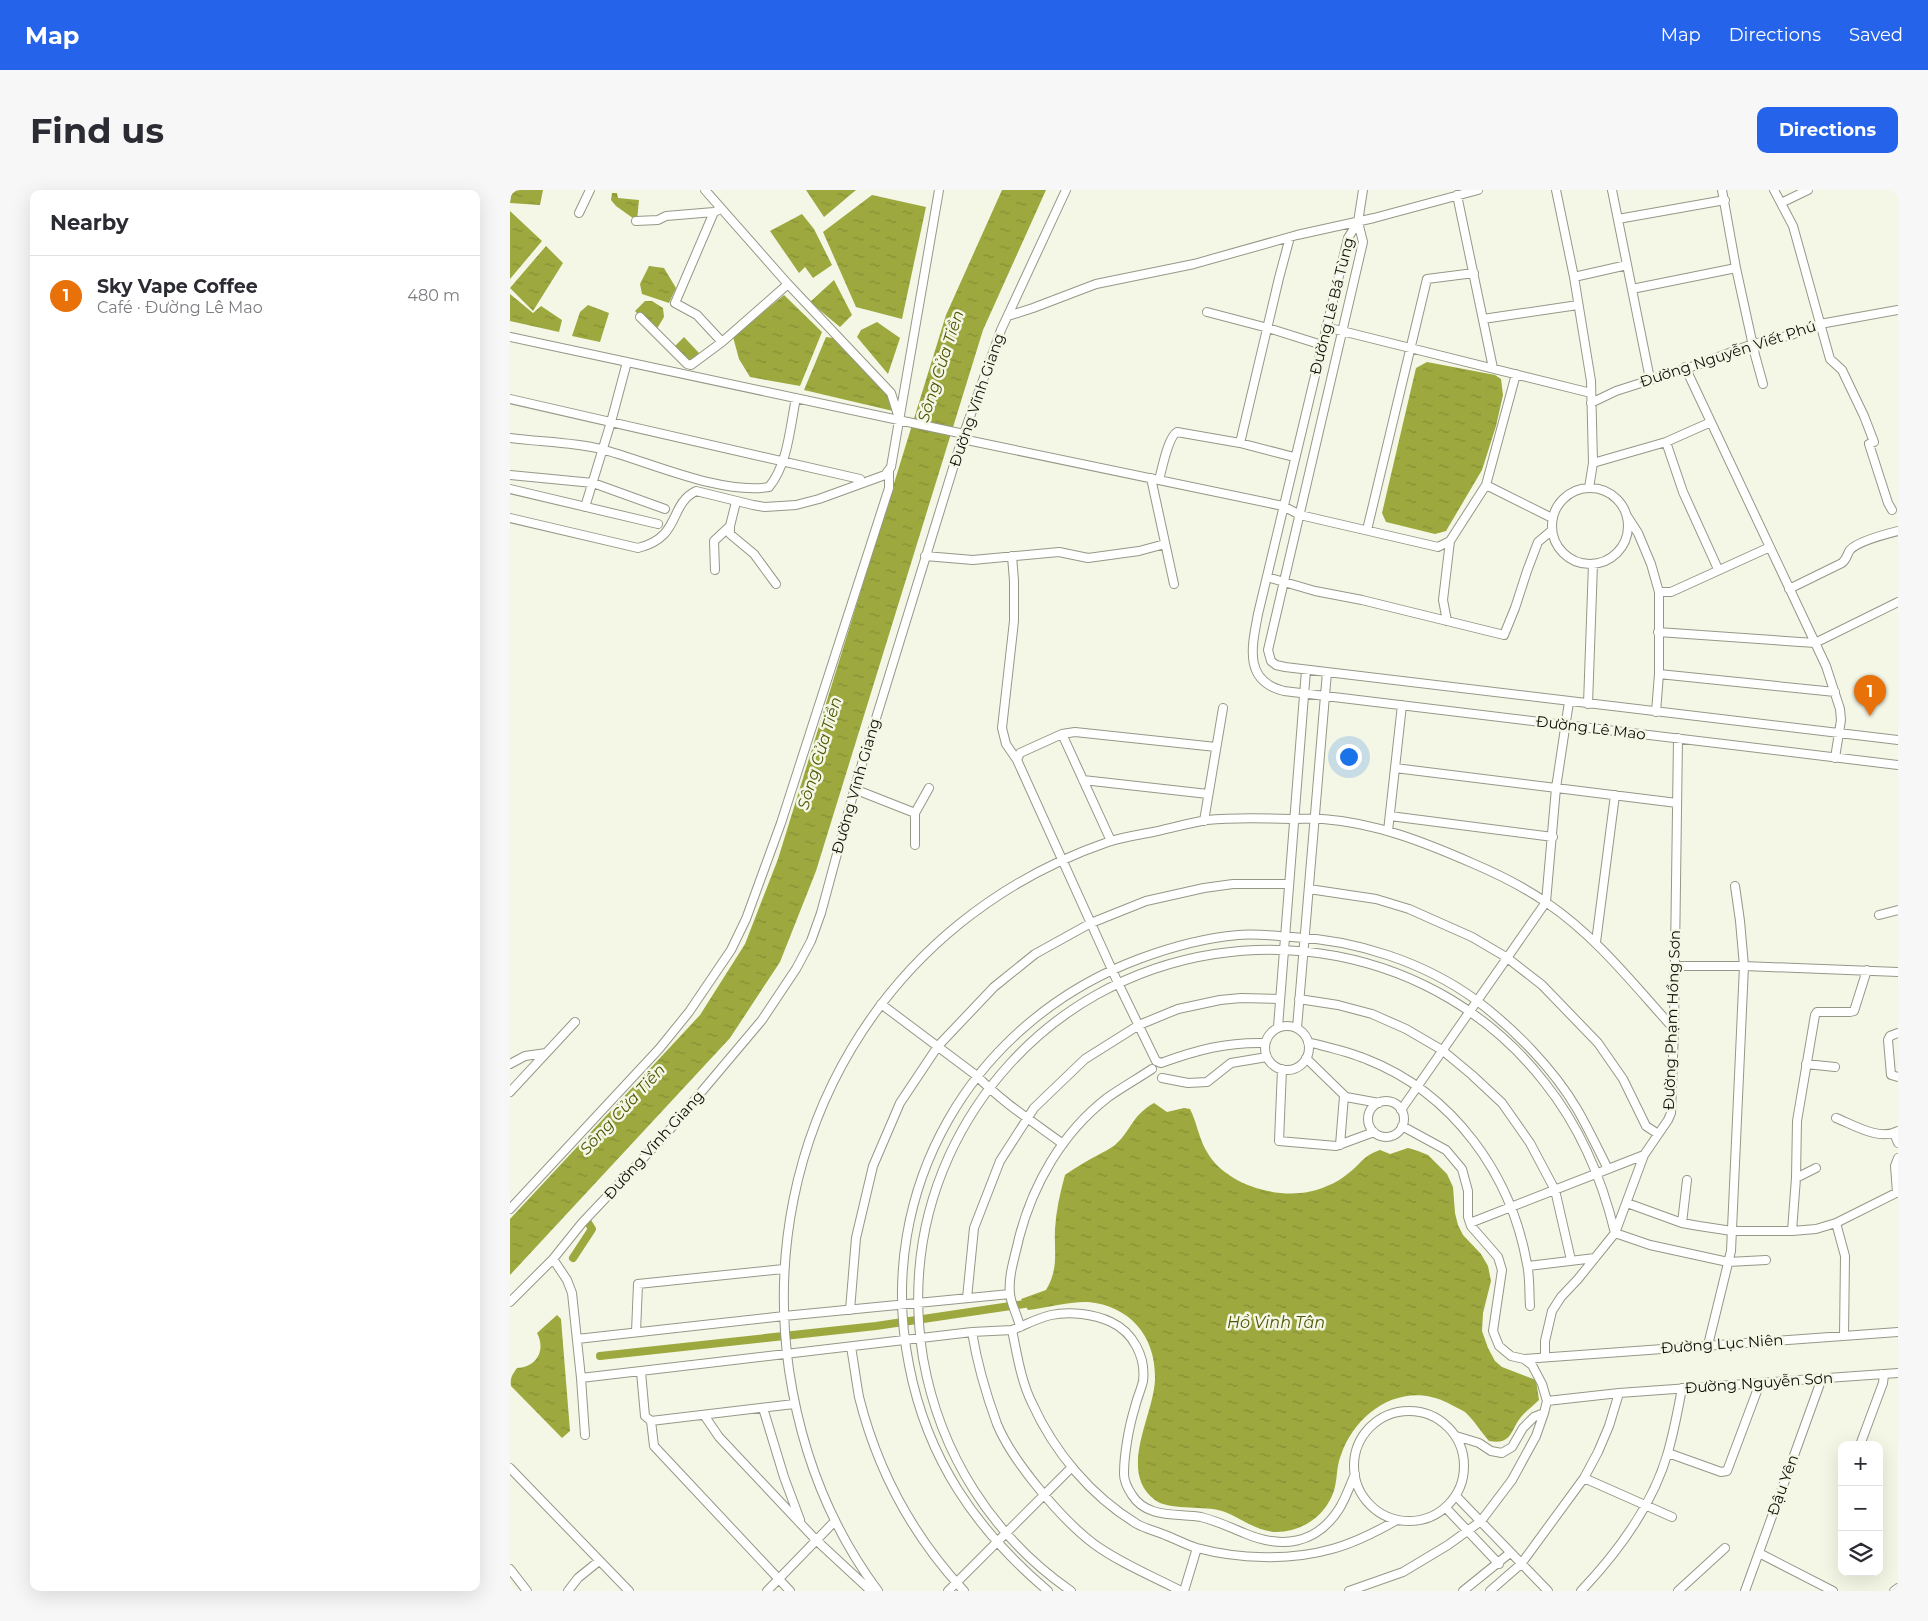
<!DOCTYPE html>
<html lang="en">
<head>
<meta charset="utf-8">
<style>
	:root { --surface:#fff; --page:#f7f7f7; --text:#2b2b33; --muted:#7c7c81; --line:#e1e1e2; --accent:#2563eb }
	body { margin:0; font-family:Montserrat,sans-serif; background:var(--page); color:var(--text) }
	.controls { position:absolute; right:15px; bottom:15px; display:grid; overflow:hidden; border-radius:10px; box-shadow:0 5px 20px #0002 }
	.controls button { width:45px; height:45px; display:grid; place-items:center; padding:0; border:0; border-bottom:1px solid var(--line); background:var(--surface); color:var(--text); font:25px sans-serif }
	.you { position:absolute; left:838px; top:566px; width:18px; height:18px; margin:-12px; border:4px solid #fff; border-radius:50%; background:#1a73e8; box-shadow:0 0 0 8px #1a73e833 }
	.badge { display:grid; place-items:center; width:32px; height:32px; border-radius:50%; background:var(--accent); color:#fff; font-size:16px; font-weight:700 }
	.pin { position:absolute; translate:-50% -41px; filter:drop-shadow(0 1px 2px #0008) }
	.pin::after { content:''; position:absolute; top:26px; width:18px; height:15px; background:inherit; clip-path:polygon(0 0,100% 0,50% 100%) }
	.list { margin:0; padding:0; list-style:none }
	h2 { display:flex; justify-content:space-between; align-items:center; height:65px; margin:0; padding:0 20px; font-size:21px }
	h2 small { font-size:16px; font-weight:400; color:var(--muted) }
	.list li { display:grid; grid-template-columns:32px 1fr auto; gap:15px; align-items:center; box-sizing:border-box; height:80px; padding:0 20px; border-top:1px solid var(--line) }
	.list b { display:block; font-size:19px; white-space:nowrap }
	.list p { margin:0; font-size:16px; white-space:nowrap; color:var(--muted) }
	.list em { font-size:16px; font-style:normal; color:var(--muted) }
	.icon { flex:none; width:28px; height:28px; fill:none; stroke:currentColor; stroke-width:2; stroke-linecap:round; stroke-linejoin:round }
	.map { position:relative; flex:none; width:1388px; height:1401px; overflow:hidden; border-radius:10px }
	header { display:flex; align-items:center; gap:30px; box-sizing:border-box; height:70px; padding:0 25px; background:var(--accent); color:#fff }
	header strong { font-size:24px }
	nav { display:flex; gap:28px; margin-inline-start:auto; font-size:18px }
	.intro { display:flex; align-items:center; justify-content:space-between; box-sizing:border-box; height:120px; padding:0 30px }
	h1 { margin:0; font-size:35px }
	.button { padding:12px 22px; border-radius:10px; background:var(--accent); color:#fff; font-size:18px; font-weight:700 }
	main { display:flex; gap:30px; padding:0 30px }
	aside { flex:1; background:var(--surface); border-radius:10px; box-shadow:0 5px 20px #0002 }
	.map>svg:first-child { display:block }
</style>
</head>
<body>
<header>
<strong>Map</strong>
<nav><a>Map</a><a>Directions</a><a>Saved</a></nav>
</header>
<div class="intro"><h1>Find us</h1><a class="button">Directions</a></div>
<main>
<aside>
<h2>Nearby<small></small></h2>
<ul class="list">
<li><span class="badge" style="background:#e8710a">1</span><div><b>Sky Vape Coffee</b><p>Café · Đường Lê Mao</p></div><em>480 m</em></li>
</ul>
</aside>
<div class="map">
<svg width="1388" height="1401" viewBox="0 0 1388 1401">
	<defs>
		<pattern id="water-ripples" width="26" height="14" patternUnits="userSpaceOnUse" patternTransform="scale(1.25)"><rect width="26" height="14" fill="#9da83e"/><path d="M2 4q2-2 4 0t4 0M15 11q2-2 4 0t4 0" fill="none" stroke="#868f35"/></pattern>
	</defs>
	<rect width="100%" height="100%" fill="#f4f7e5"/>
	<path fill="url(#water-ripples)" d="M2 0H33L30 15 0 13Z
		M296 0H346L314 27Z
		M492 0H536L473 140 306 681 270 772 220 848 0 1085V1029L190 825 235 754 268 669 436 125Z
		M102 3H107L108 8 129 10 127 31 106 16 101 10Z
		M362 5 416 17 392 129 346 117 313 42Z
		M0 21 32 51 0 89Z
		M292 24 304 39 322 75 303 88 295 77 289 83 260 41Z
		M36 56 53 73 23 121 0 98Z
		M139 76 154 78 166 98 159 113 132 104 130 94Z
		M324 90 342 125 330 137 300 112Z
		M0 104 23 123 31 116 52 130 49 142 0 131Z
		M274 105 312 142 290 196 240 187 229 169 223 147Z
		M135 111H142L153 118 154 127 145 142 125 121Z
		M78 115 99 123 90 152 62 146 70 122Z
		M367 132 390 148 378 184 347 147 351 140Z
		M174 147 189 163 185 169 179 171 163 158Z
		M316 147 323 148 362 185 378 205 383 221 294 200Z
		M917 172 985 185 991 189 993 205 986 236 972 280 936 341 925 344 876 332 872 323 906 178Z
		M644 913 657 922 674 918 680 919C687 933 689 949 697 962 717 998 780 1014 817 996 825 993 833 988 840 982 853 972 851 967 870 960L880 964 898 958 908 961 918 965 937 984 943 997 945 1023 948 1035 953 1045 971 1064 978 1076 981 1091 973 1123 972 1141 978 1158 985 1171 992 1177 1026 1190 1029 1210C1023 1216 1016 1221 1011 1227 1000 1241 1002 1255 979 1251 971 1242 964 1230 955 1222 950 1219 943 1216 938 1213 893 1190 846 1221 831 1265 824 1283 830 1296 817 1315 806 1332 786 1342 766 1342 743 1341 729 1325 708 1320 690 1316 658 1320 645 1310 607 1281 644 1226 645 1189 646 1146 620 1116 578 1112 562 1111 535 1118 518 1120L511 1109 536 1100C549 1078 544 1063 545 1039 546 1021 550 1003 555 985 565 978 576 971 588 965 593 962 600 959 605 955 621 941 622 925 644 913Z
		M47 1125 51 1129 60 1241 52 1248 1 1196C0 1188 2 1185 7 1178 27 1177 36 1160 27 1143Z"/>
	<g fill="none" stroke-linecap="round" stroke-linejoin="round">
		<path stroke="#9da83e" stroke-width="8" d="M63 1068 82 1039 77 1031
			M90 1166 366 1136 514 1114"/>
		<g stroke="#959888" stroke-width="10">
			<path id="minor" d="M195 0 277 93 381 203 389 228
				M853 0 848 32 853 52 758 460 761 471 766 475 775 477 1388 550
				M1046 0 1064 87 1081 191 1083 273 1079 298
				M1102 0 1140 189
				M1212 0 1226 78 1245 165 1253 194
				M1264 0 1283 36 1320 169 1332 180 1354 226 1364 252 1359 254 1378 313 1382 320
				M947 5 983 178
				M1271 13 1298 0
				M211 19 204 22 165 113 187 125 212 152
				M69 23 80 0
				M1108 29 1215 10
				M126 31 148 30 156 26 204 22
				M848 32 838 48 748 424C742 456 733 491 774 501L1388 575
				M1064 87 1117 75
				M1122 99 1226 78
				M697 122 758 138 812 155
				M498 126 523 118 586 94 684 74 787 45 864 28 968 0
				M130 127 177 174 181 175 212 152 278 94
				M973 129 1068 115
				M816 137 1081 203
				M0 147 454 244
				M1175 177 1316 476 1330 519 1331 530 1325 568
				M0 209 350 289
				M1081 213 1106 201 1187 175 1243 154 1281 145 1310 134 1388 120
				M0 248C30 252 61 252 91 259 140 272 210 305 259 297 278 274 280 237 286 208
				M452 249 773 316 790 325 928 357 940 351
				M1156 252 1173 302 1208 379
				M730 253 769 88 780 47
				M1083 273 1156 252 1201 232
				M0 285 83 293 155 319
				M641 288 664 394
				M649 290C652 279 658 247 667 242L730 253 784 267
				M976 295 1042 328
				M1042 336a38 38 0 1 1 76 0a38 38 0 1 1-76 0Z
				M0 299 148 334
				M226 312 220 336V344L244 364 266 394
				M75 317 101 232 117 172
				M1117 326 1128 343 1141 374 1149 402V484
				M0 328 128 358C172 347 158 315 186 301L243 315 255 317 286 315 309 309 375 285 381 277 429 0
				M857 340 917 89 964 83
				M415 366 463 370 549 362 578 368 629 361 655 354
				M502 366 504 391V431L492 538 496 554 507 570
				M205 380 204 351 220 336
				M757 387 805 401 852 410 994 445 1005 418 1017 381 1028 352 1041 341
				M1279 399 1332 373C1337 369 1337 364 1340 360 1348 351 1376 344 1388 341
				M1149 402H1161L1260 357
				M937 431 933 410 940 351 976 295 1006 184
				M1148 442 1305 453 1388 412
				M1078 514 1083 374
				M1146 522 1149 484 1325 502
				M552 544 601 651
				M706 557 565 542 552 544 510 563 507 570 608 793 646 871 651 873C687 860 716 852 755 853
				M885 578 1167 613
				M573 590 698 604
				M344 599 405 623
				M880 626 1043 647
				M694 631 713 518
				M878 641 892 515
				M405 655V623L419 598
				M799 699 866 709 899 719 962 747 996 767 1032 795 1088 853 1113 889 1136 936 1148 944
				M1369 725 1388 720
				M1086 752 1105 605
				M1165 776H1234L1388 782
				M789 809 828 815 862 824 896 839 932 860 962 885 992 913 1020 953 1045 1000 1061 1070
				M371 814 467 886C492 912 523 932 553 954
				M755 858a22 22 0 1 1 44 0a22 22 0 1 1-44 0Z
				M768 837 796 480
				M787 838 817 482
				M1388 843 1380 846 1378 850 1381 885 1388 887
				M798 852C817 857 837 861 856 869 943 903 1001 984 1017 1074 1020 1087 1019 1102 1020 1116
				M796 868 836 907 869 913
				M0 874 15 866 36 863
				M1296 874 1325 877
				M772 879 769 951 826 956 864 942
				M652 888 678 893 697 892 721 873 757 867
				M0 902 65 832
				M858 929a18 18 0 1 1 36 0a18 18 0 1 1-36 0Z
				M891 920 1036 712 1046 598 1059 512
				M1326 928C1344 935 1369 951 1388 941
				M892 936 936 960 952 979 958 1001V1027L961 1036 988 1067 992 1080 983 1141 989 1156 1001 1166 1014 1169 1022 1175 1032 1194 1037 1211 1034 1223 1024 1227 1013 1238 1002 1257 992 1263 981 1261 969 1253 946 1246
				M1384 943 1388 953
				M830 955 834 906
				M1286 988 1306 978
				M1387 1003 1385 976 1388 968
				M1117 1013 1172 1033 1189 1036 1222 1041H1282L1306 1039 1326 1033 1388 1002
				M0 1019 149 859 179 822 221 760 236 729 271 633 379 298V281
				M960 1033 1134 965
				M1172 1033 1177 990
				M1326 1033 1335 1066 1334 1146
				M1282 1041 1286 988 1287 931 1305 825 1307 822H1340L1344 821 1357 780
				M43 1069 57 1090 62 1103 71 1188 462 1142 502 1140C507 1164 511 1191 522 1213 544 1262 581 1306 627 1334 636 1339 646 1341 655 1345 666 1349 676 1355 687 1358 728 1369 780 1371 822 1359 845 1353 866 1342 887 1330
				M1018 1076 1085 1068
				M457 1108 464 1038 490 971 524 918 575 869 629 835 668 819 710 810 731 808 770 809
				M0 1112 43 1069 72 1033 156 944 252 830 286 779 301 751 311 723 347 590 452 249 491 140 556 0
				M340 1120 346 1048 363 976 390 913 428 856 484 797 525 764 581 733 636 711 694 698 723 694H779
				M510 1137C508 1126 501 1115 500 1104 498 1085 505 1067 509 1048 523 994 552 943 597 908 611 898 627 889 642 879
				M502 1140C515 1135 528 1128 541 1125 560 1121 584 1124 601 1132 623 1142 636 1167 633 1191 631 1200 627 1208 625 1217 619 1236 614 1264 614 1284 614 1291 618 1299 622 1305 637 1329 668 1323 691 1327 707 1331 719 1337 734 1343 771 1359 806 1355 829 1319 836 1308 840 1295 845 1284
				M126 1142 128 1094 273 1079
				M462 1142C467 1173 476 1204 487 1234 502 1271 552 1330 584 1354 610 1373 642 1386 671 1401
				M67 1149 274 1126 500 1104
				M1198 1155 1221 1061 1234 776 1230 731 1225 696
				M341 1157C344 1174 346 1190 349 1207 367 1279 403 1346 454 1401
				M1035 1167V1151L1042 1121 1051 1107 1068 1089 1105 1043 1134 965 1158 930 1161 923 1164 839 1168 548
				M1014 1169 1388 1142
				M131 1182 135 1226 141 1231 284 1214
				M71 1188 75 1245
				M1037 1211 1109 1203 1388 1183
				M253 1218 274 1287 290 1330
				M844 1276a55 55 0 1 1 110 0a55 55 0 1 1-110 0Z
				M194 1225 209 1247 306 1350 361 1401
				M141 1231 144 1256 280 1401
				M1350 1255 1373 1193 1374 1185 1372 1184
				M1158 1263 1211 1282 1217 1281 1250 1193
				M0 1278 119 1401
				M1074 1288 1162 1327
				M946 1306 1038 1401
				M936 1318 989 1374
				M1249 1363 1323 1401
				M0 1379 17 1401
				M58 1401 68 1388 89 1371
				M257 1401 325 1331
				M368 1401C319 1335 291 1261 279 1180 246 947 374 729 598 652 612 647 628 645 643 642 661 638 679 633 697 630 725 627 754 628 782 629 793 629 803 628 813 629 866 633 914 652 962 673 988 684 1014 697 1037 713 1087 747 1124 795 1164 839
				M438 1401 562 1277
				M538 1401C466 1340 417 1269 399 1175 364 999 463 831 629 769 661 757 694 748 728 745 745 743 764 746 782 747 846 750 914 772 966 810 1003 838 1043 878 1067 919 1078 938 1088 959 1098 979
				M561 1401C482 1346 430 1264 413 1168 402 1099 410 1030 439 966 470 898 522 841 586 805 736 721 929 756 1035 893 1070 937 1092 989 1105 1043L1140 1055 1218 1072 1256 1070
				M674 1401 687 1358
				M839 1401 893 1382 938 1355 971 1331 1002 1290 1026 1246 1034 1223
				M953 1401 1000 1363
				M980 1401 1011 1374 1074 1288 1088 1262 1099 1236 1109 1203
				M1071 1401C1108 1362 1143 1315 1158 1262 1164 1241 1168 1220 1172 1198
				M1168 1401 1215 1358
				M1235 1401 1312 1188
				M1384 1401 1388 1398"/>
		</g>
		<use href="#minor" stroke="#fff" stroke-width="8"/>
	</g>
	<g text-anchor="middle" stroke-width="5" stroke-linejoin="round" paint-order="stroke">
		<g font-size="15" fill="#0d0e08" stroke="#f4f7e5">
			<text transform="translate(822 116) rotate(-76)" y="5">Đường Lê Bá Tùng</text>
			<text transform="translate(1218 164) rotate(-18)" y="5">Đường Nguyễn Viết Phú</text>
			<text transform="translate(467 210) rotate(-71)" y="5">Đường Vĩnh Giang</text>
			<text transform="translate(1081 538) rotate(7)" y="5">Đường Lê Mao</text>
			<text transform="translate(346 596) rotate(-74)" y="5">Đường Vĩnh Giang</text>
			<text transform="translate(1162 830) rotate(-88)" y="5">Đường Phạm Hồng Sơn</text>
			<text transform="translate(144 955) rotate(-48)" y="5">Đường Vĩnh Giang</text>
			<text transform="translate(1212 1154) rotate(-4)" y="5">Đường Lục Niên</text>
			<text transform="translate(1249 1193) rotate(-4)" y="5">Đường Nguyễn Sơn</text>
			<text transform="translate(1273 1295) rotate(-70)" y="5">Đậu Yên</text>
		</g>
		<g font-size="16" font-style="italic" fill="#505605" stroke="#f4f7e5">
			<text transform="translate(430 176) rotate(-72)" y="6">Sông Cửa Tiền</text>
			<text transform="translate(309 563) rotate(-73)" y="6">Sông Cửa Tiền</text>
			<text transform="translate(112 919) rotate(-47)" y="6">Sông Cửa Tiền</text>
			<text x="766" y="1138">Hồ Vinh Tân</text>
		</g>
	</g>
</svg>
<div class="controls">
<button>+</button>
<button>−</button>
<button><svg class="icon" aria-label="layers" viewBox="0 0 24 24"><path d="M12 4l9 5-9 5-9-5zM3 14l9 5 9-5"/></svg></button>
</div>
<div class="you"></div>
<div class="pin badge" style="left:1360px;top:526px;background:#e8710a">1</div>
</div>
</main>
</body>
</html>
